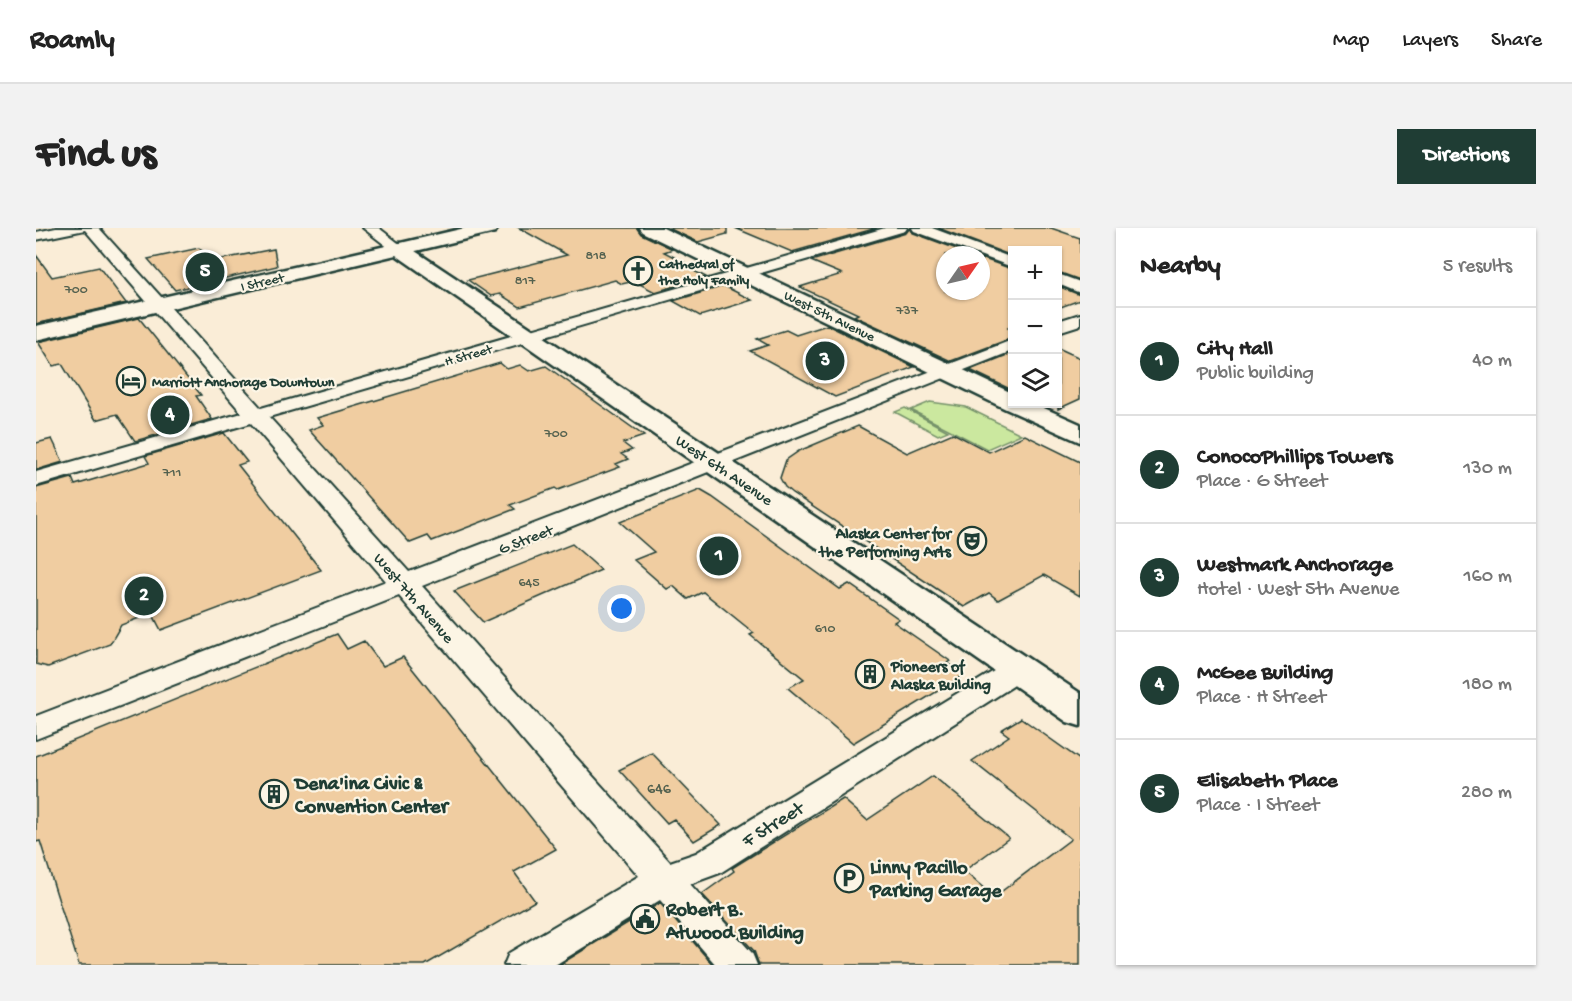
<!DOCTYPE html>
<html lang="en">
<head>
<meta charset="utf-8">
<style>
	:root { --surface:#fff; --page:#f2f2f2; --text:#222; --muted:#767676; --line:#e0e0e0; --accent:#1f3d34 }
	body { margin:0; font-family:"Gochi Hand",sans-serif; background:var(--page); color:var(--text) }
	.controls { position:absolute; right:18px; top:18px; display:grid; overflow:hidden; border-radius:0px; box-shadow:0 2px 4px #0004 }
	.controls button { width:54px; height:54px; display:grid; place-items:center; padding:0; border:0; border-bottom:2px solid var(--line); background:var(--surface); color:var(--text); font:30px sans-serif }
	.compass { position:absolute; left:900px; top:18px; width:54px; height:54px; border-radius:50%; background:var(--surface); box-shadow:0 2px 4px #0004; rotate:56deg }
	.you { position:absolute; left:586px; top:381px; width:21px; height:21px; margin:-15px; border:4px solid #fff; border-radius:50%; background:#1a73e8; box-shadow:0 0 0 9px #1a73e833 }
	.badge { display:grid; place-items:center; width:39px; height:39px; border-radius:50%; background:var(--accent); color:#fff; font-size:20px; font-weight:700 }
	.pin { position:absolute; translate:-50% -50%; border:3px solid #fff; box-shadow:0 2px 6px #0006 }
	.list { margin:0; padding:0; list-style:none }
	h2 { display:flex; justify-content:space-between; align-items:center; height:78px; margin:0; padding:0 24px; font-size:26px }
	h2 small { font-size:20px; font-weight:400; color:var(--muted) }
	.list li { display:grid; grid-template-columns:39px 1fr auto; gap:18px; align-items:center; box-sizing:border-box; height:108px; padding:0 24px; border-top:2px solid var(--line) }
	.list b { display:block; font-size:22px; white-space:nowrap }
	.list p { margin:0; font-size:20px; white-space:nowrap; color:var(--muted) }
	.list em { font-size:20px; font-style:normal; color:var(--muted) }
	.icon { flex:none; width:33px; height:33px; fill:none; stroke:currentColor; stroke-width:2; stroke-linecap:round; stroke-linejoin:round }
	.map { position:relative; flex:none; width:1044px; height:737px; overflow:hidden; border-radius:0px }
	header { display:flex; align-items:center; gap:36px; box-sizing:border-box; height:84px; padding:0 30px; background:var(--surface); border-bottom:2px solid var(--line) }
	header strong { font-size:28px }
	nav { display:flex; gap:33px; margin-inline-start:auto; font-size:21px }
	.intro { display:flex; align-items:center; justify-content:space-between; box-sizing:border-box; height:144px; padding:0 36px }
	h1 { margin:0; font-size:42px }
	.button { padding:15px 27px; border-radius:0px; background:var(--accent); color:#fff; font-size:21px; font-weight:700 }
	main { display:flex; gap:36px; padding:0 36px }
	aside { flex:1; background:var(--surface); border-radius:0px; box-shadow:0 2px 4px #0004 }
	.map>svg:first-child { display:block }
</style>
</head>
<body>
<header>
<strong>Roamly</strong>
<nav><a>Map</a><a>Layers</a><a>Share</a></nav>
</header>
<div class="intro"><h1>Find us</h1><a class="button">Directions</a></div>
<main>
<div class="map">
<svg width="1044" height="737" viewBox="0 0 1044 737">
	<rect width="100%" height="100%" fill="#faedd7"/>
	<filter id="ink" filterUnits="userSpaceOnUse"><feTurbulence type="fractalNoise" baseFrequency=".0167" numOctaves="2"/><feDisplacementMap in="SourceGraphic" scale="12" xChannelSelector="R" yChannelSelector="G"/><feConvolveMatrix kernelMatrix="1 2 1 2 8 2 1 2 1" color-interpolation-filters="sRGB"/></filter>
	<g filter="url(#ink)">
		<path fill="#cbe89f" stroke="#75926a" stroke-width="1.5" d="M894 174 930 179 985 206 951 221 875 182Z
			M869 180 912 203 902 207 859 184Z"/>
		<path fill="#f0cda1" stroke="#1f3d34" stroke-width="1.5" d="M483 0H601L605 6 637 21 628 24 648 34 642 35 670 49 619 64 598 53 586 56 579 52 484 79 464 66 455 68 432 52 531 27Z
			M632 0H691V6L662 14Z
			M699 0H841L756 24Z
			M874 0 877 5 937 27H909V63H945V30L976 41V98L972 100 976 102V110L915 133 818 88 822 86 764 59 806 46 775 33 870 5Z
			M902 0H1015L1044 10V52L1022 44V22H976V28Z
			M163 20 176 33 238 21 241 38 139 62 112 31Z
			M0 27 16 49 63 39 90 75 0 96Z
			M688 58 716 72 664 88 637 73Z
			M1022 58 1044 67V72L1022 80Z
			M103 90 165 167 160 168 176 191 99 213 81 186 60 192 26 136 17 138 2 114Z
			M791 97 878 139 799 169 714 123 732 117 721 111 750 102 760 107Z
			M1022 120 1044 130V171L1022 181Z
			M976 125V162L934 142Z
			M464 135 471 141 484 137 493 143 510 138 608 208 587 215 596 222 585 226 592 231 580 236 584 239 522 262 519 260 474 277 479 281 396 313 392 308 374 315 273 202 287 197 281 190Z
			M822 198 871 225 917 205 953 224 989 207 1044 234V368L1008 347 962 372 953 365 928 379 756 265 749 259 744 250 750 232 763 223Z
			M188 205 211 234 202 237 285 342 125 402 116 385 85 397 74 416 12 439 0 436V260L36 250 39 257 113 235 109 228Z
			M16 211 27 234 0 242V215Z
			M664 262 676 269 804 361 813 356 863 391 858 394 914 433 911 435 928 447 817 515 752 460 768 451 714 407 718 405 667 364 652 371 637 358 631 361 598 332 618 324 584 294Z
			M536 316 565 342 447 394 418 363Z
			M301 406 311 421 328 413 347 438 367 429 520 621 478 644 499 673 389 737H43L4 613 0 614V528Z
			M985 490 1044 532V737H723L718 723 666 666 698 643 696 640 807 571 831 592 897 548 973 610 928 643 958 669 1035 611 936 533 973 508 965 502Z
			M616 525 685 597 658 613 638 591 631 595 583 542Z
			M624 675 677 737H523Z"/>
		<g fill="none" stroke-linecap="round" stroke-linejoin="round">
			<g stroke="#1f3d34" stroke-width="4">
				<path id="minor" d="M20 0H63L225 180 849 0H871L869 3 233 189 373 344 976 112V123L386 358 634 634 660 625 971 435 981 432 991 435 995 442 991 449 684 645 654 656 716 725 721 737H680L624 672 519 737H468L473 725 603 648 363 368 0 511V488L350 353 215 195 0 258V244L206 185 49 2 0 12V4Z
					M327 0H343L370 21 368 24H358Z
					M876 0H896L976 30V39L878 3Z
					M1022 46 1044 54V65L1022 56Z
					M1044 86V97L1022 104V93Z"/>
			</g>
			<g stroke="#1f3d34" stroke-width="5">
				<path id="tertiary" d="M429 0H462L459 4 363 27 356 25 353 21 356 17Z"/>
			</g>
			<g stroke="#1f3d34" stroke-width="5">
				<path id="primary" d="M603 0H627L976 165V176H999L1044 196V214L970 181 606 4Z
					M363 15 370 17 1044 465V498L1031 494 360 27 0 112V98Z"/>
			</g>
			<use href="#minor" fill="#fcf5e5" fill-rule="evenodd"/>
			<use href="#tertiary" fill="#fcf5e5" fill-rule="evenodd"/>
			<use href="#primary" fill="#fcf5e5" fill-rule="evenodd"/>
		</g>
	</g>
	<defs>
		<g id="church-ring" transform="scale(1.5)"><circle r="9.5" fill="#fcf5e5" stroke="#1f3d34" stroke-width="1.5"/><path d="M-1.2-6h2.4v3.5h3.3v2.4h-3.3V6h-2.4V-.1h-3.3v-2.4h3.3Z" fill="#1f3d34"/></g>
		<g id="hotel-ring" transform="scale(1.5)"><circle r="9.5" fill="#fcf5e5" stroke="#1f3d34" stroke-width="1.5"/><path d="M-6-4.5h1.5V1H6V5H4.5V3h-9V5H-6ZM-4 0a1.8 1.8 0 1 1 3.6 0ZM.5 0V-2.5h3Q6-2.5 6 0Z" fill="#1f3d34"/></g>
		<g id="theatre-ring" transform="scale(1.5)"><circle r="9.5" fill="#fcf5e5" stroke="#1f3d34" stroke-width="1.5"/><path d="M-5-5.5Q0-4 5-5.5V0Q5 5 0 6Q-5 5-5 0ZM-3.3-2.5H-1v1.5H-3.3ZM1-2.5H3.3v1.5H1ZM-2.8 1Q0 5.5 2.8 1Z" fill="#1f3d34"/></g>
		<g id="building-ring" transform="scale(1.5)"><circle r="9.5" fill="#fcf5e5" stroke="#1f3d34" stroke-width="1.5"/><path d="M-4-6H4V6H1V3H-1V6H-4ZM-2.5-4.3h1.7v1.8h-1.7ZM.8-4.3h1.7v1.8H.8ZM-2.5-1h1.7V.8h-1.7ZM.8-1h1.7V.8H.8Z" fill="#1f3d34"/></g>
		<g id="parking-ring" transform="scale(1.5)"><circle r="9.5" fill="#fcf5e5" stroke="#1f3d34" stroke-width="1.5"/><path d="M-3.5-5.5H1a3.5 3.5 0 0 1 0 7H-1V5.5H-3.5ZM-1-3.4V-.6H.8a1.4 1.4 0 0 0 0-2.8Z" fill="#1f3d34"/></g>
		<g id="civic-ring" transform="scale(1.5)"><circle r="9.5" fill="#fcf5e5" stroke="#1f3d34" stroke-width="1.5"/><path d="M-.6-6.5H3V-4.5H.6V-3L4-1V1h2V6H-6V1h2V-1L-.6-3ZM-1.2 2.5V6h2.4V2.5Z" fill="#1f3d34"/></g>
	</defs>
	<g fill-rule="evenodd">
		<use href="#church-ring" x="602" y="43"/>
		<use href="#hotel-ring" x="95" y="153"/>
		<use href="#theatre-ring" x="936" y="313"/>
		<use href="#building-ring" x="834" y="446"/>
		<use href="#building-ring" x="238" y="566"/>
		<use href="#parking-ring" x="813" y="650"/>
		<use href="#civic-ring" x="609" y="691"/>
	</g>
	<g text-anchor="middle" stroke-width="4.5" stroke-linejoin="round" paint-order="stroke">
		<g font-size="14" fill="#53614f">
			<text x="560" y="31">818</text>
			<text x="489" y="56">817</text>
			<text x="40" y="65">700</text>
			<text x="871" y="86">737</text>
			<text x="520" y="209">700</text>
			<text x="136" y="248">711</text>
			<text x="493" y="358">645</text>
			<text x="789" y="404">610</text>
		</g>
		<g font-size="14" font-weight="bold" fill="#1f3d34" stroke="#fcf5e5" text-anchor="start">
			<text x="623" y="40">Cathedral of<tspan x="623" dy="16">the Holy Family</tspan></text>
			<text x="116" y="158">Marriott Anchorage Downtown</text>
		</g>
		<g font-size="14" fill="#1f3d34" stroke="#fcf5e5">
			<text transform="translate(226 53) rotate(-13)" y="5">I Street</text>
			<text transform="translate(794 87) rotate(26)" y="5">West 5th Avenue</text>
			<text transform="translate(432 126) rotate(-16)" y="5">H Street</text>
		</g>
		<g font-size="16" fill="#1f3d34" stroke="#fcf5e5">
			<text transform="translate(689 241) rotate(34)" y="6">West 6th Avenue</text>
			<text transform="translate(489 310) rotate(-21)" y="6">G Street</text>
			<text transform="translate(379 369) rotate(49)" y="6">West 7th Avenue</text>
		</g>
		<g font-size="16" font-weight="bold" fill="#1f3d34" stroke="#fcf5e5" text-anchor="end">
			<text x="915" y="310">Alaska Center for<tspan x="915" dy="18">the Performing Arts</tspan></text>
			<text x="855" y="443" text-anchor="start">Pioneers of<tspan x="855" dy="18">Alaska Building</tspan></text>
		</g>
		<g font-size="16" fill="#53614f">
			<text x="623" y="565">646</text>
		</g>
		<g font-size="20" font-weight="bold" fill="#1f3d34" stroke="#fcf5e5" text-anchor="start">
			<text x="259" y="561">Dena'ina Civic &amp;<tspan x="259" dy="23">Convention Center</tspan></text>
			<text x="834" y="645">Linny Pacillo<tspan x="834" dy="23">Parking Garage</tspan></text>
			<text x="630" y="687">Robert B.<tspan x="630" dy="23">Atwood Building</tspan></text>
		</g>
		<g font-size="20" fill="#1f3d34" stroke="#fcf5e5">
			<text transform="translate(736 595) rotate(-32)" y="7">F Street</text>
		</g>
	</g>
</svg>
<div class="controls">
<button>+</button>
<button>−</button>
<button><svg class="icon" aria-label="layers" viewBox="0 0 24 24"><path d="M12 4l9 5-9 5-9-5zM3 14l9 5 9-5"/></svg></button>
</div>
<svg class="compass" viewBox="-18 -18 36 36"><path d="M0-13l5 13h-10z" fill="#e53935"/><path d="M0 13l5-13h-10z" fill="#767676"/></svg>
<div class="you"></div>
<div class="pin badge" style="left:683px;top:328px">1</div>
<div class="pin badge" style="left:108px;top:368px">2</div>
<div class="pin badge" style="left:789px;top:133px">3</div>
<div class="pin badge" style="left:134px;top:187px">4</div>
<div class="pin badge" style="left:169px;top:44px">5</div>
</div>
<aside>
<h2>Nearby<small>5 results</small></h2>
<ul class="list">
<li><span class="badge">1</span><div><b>City Hall</b><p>Public building</p></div><em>40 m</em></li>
<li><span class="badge">2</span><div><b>ConocoPhillips Towers</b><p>Place · G Street</p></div><em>130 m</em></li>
<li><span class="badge">3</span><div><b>Westmark Anchorage</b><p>Hotel · West 5th Avenue</p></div><em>160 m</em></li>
<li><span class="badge">4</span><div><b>McGee Building</b><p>Place · H Street</p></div><em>180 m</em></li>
<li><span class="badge">5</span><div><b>Elisabeth Place</b><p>Place · I Street</p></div><em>280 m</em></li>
</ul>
</aside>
</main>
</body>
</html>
